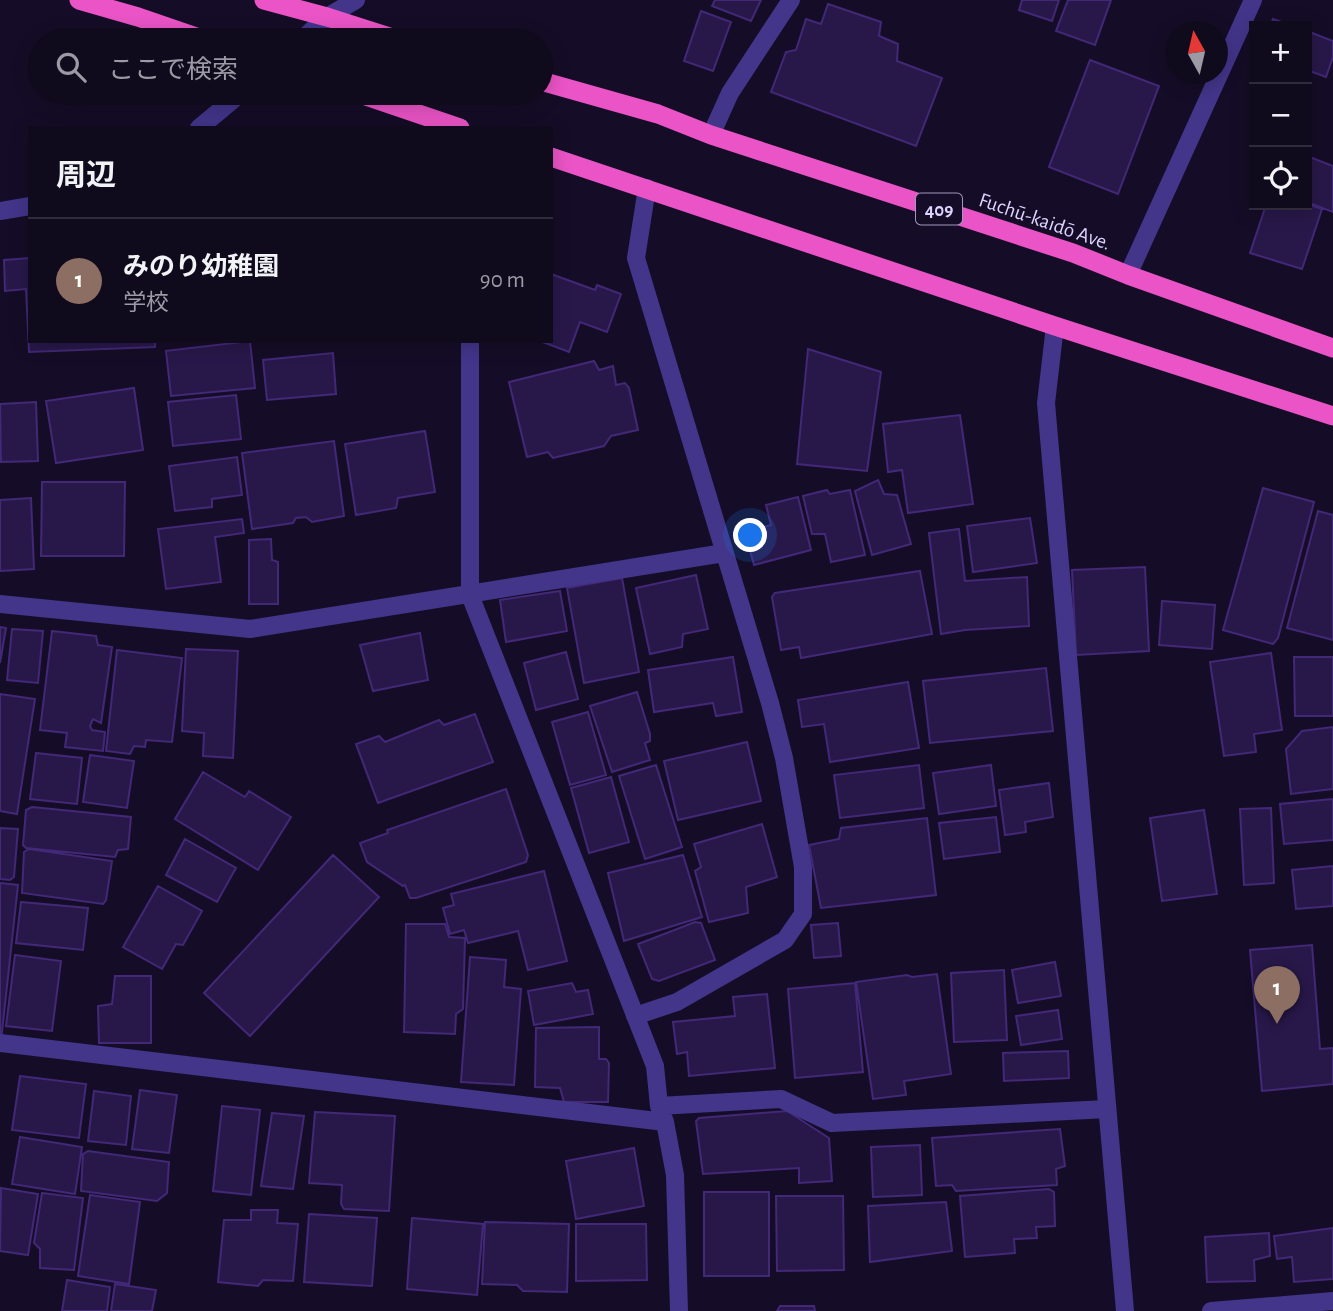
<!DOCTYPE html>
<html lang="ja">
<head>
<meta charset="utf-8">
<style>
	:root { --surface:#100a1d; --page:#191326; --text:#f1f3f6; --muted:#9c9aa4; --line:#302b3b; --accent:#00c5fe }
	body { margin:0; font-family:"Alegreya Sans","Noto Sans JP",sans-serif; background:var(--page); color:var(--text) }
	.controls { position:absolute; right:21px; top:21px; display:grid; overflow:hidden; border-radius:0px; box-shadow:0 4px 18px #0003 }
	.controls button { width:63px; height:63px; display:grid; place-items:center; padding:0; border:0; border-bottom:2px solid var(--line); background:var(--surface); color:var(--text); font:35px sans-serif }
	.compass { position:absolute; left:1165px; top:21px; width:63px; height:63px; border-radius:50%; background:var(--surface); box-shadow:0 4px 18px #0003; rotate:352deg }
	.you { position:absolute; left:751px; top:536px; width:24px; height:24px; margin:-18px; border:5px solid #fff; border-radius:50%; background:#1a73e8; box-shadow:0 0 0 10px #1a73e833 }
	.badge { display:grid; place-items:center; width:46px; height:46px; border-radius:50%; background:var(--accent); color:#fff; font-size:23px; font-weight:700 }
	.pin { position:absolute; translate:-50% -58px; filter:drop-shadow(0 2px 4px #0008) }
	.pin::after { content:''; position:absolute; top:37px; width:24px; height:21px; background:inherit; clip-path:polygon(0 0,100% 0,50% 100%) }
	.list { margin:0; padding:0; list-style:none }
	h2 { display:flex; justify-content:space-between; align-items:center; height:91px; margin:0; padding:0 28px; font-size:30px }
	h2 small { font-size:23px; font-weight:400; color:var(--muted) }
	.list li { display:grid; grid-template-columns:46px 1fr auto; gap:21px; align-items:center; box-sizing:border-box; height:126px; padding:0 28px; border-top:2px solid var(--line) }
	.list b { display:block; font-size:26px; white-space:nowrap }
	.list p { margin:0; font-size:23px; white-space:nowrap; color:var(--muted) }
	.list em { font-size:23px; font-style:normal; color:var(--muted) }
	.icon { flex:none; width:38px; height:38px; fill:none; stroke:currentColor; stroke-width:2; stroke-linecap:round; stroke-linejoin:round }
	.map { position:relative; flex:none; width:1333px; height:1311px; overflow:hidden }
	.search { position:absolute; background:var(--surface); box-shadow:0 4px 18px #0003; left:28px; top:28px; width:525px; height:77px; display:flex; align-items:center; gap:18px; box-sizing:border-box; padding:0 24px; border-radius:38px; color:var(--muted); font-size:26px }
	.panel { position:absolute; background:var(--surface); box-shadow:0 4px 18px #0003; left:28px; top:126px; width:525px; height:217px; border-radius:0px }
	.map>svg:first-child { display:block }
</style>
</head>
<body>
<div class="map">
<svg width="1333" height="1311" viewBox="0 0 1333 1311">
	<rect width="100%" height="100%" fill="#150d27"/>
	<path fill="#28184a" stroke="#422877" stroke-width="2" d="M715 0H761L751 21 712 6Z
		M1022 0H1059L1052 21 1019 10Z
		M1068 0H1111L1095 45 1056 31Z
		M828 4 881 22 879 36 898 44 897 61 942 78 916 146 771 92 786 52 796 50 806 19 821 24Z
		M701 11 731 22 713 71 684 61Z
		M1273 19 1293 26H1270Z
		M1307 31 1333 41V57L1326 77 1307 70Z
		M1090 60 1159 86 1118 194 1049 167Z
		M1307 156 1333 166V212L1307 202Z
		M1307 204 1322 209 1302 269 1250 253 1266 205Z
		M30 258V341H155V347L29 352 26 289 5 291 4 260Z
		M551 274 595 290 597 285 621 294 607 332 580 322 569 352 540 341H551Z
		M250 341 255 388 171 396 166 351Z
		M808 349 881 372 867 471 797 464Z
		M333 353 336 394 267 400 263 360Z
		M594 361 599 370 613 366 616 385 625 383 629 388 638 430 611 436 604 446 553 458 548 452 527 457 509 382Z
		M134 388 143 450 56 463 46 401Z
		M236 395 241 439 173 446 168 402Z
		M36 402 38 461 1 462 0 404Z
		M960 415 973 504 908 513 902 470 888 472 883 424Z
		M425 431 435 492 398 498 396 508 356 515 345 444Z
		M334 441 344 516 312 522 306 517 296 518 293 523 252 529 242 453Z
		M237 457 242 495 212 499V507L175 511 169 466Z
		M878 480 884 494 897 495 911 544 872 555 855 491Z
		M42 482H125L124 556H41Z
		M1263 488 1314 502 1278 638 1273 644 1223 630Z
		M827 490 830 494 850 490 865 555 831 562 825 534H812L803 496Z
		M798 497 811 550 754 565 745 532 771 525 766 505Z
		M31 498 34 569 0 571V500Z
		M1318 511 1333 515V640L1287 628Z
		M1030 518 1037 563 973 572 967 526Z
		M242 519 244 533 215 537 221 582 166 589 158 529Z
		M959 529 965 581 1027 577 1029 626 965 630 941 634 929 533Z
		M271 539 272 560 278 562V604H249V540Z
		M1145 567 1149 651 1076 655 1072 570Z
		M920 571 932 634 801 658 799 647 781 650 772 597 775 593Z
		M696 575 708 629 683 634 682 647 650 654 636 588Z
		M622 578 639 672 584 683 567 588Z
		M560 591 567 631 506 642 500 600Z
		M1162 601 1215 605 1212 649 1159 645Z
		M0 627 6 628 0 663Z
		M12 629 43 631 38 683 7 680Z
		M52 631 96 636 98 645 112 647 101 723 93 719 90 726 92 730 105 732 103 751 65 747 67 733 40 730Z
		M420 633 428 680 373 691 360 645Z
		M186 649 238 651 233 758 203 756 204 733 182 731Z
		M117 650 182 658 172 742 146 740 145 747 134 746 130 754 106 751Z
		M566 652 578 699 536 710 524 663Z
		M1271 653 1282 730 1254 734 1256 752 1224 756 1210 662Z
		M733 657 742 712 716 716 713 703 654 712 648 670Z
		M1294 657H1333V716H1295Z
		M1046 668 1053 731 930 743 923 681Z
		M908 682 919 748 830 762 824 724 802 727 798 700Z
		M637 692 650 734V741L645 743 650 760 612 772 590 706Z
		M0 694 35 699 17 814 0 811Z
		M588 712 606 775 570 785 552 722Z
		M475 714 493 762 378 803 356 744 379 736 385 742 439 720 444 725Z
		M1333 727V789L1291 794 1286 749 1302 731Z
		M747 742 761 801 678 820 664 761Z
		M36 753 82 758 77 804 30 799Z
		M90 755 134 761 127 808 83 802Z
		M656 765 682 847 645 859 619 776Z
		M919 765 924 808 840 818 834 775Z
		M991 765 996 806 939 814 933 773Z
		M203 772 245 797 249 791 291 817 258 870 175 819Z
		M611 777 629 842 589 853 571 788Z
		M1049 783 1053 817 1025 822 1026 832 1005 835 999 790Z
		M506 789 528 855 526 862 416 898H410L405 885 403 886 367 862 360 843 388 833 387 830Z
		M1333 799V840L1284 844 1280 804Z
		M32 807 131 817 128 849 118 850 115 857 26 848 23 845 26 810Z
		M1271 808 1274 883 1244 885 1240 809Z
		M1204 810 1217 894 1162 901 1150 818Z
		M996 817 1000 852 944 859 939 823Z
		M927 818 936 895 821 908 809 845 839 839 841 828Z
		M762 824 777 877 746 887 748 913 709 922 695 871 701 867 694 844Z
		M0 828 18 829 14 877 10 880 0 879Z
		M185 839 236 868 217 902 166 875Z
		M29 849 112 861 106 900 103 904 22 893 24 852Z
		M333 855 379 897 250 1036 204 993Z
		M683 855 702 917 624 941 608 873Z
		M1333 866V906L1296 909 1292 870Z
		M544 871 567 961 528 970 518 931 468 943 464 930 450 934 443 908 454 905 451 894Z
		M0 883 18 885 1 1041H0Z
		M158 886 202 911 183 945 176 944 162 969 123 947Z
		M21 902 88 908 83 950 16 943Z
		M695 922 701 923 715 960 659 981 652 979 638 944Z
		M838 923 841 956 814 958 811 925Z
		M406 924H445L449 937 465 938 463 1009 456 1014 455 1034 404 1032Z
		M1312 945 1320 1049 1333 1048V1084L1262 1091 1250 950Z
		M15 955 61 961 52 1031 6 1026Z
		M470 957 506 960 504 987 521 989 514 1085 461 1082Z
		M1055 962 1061 996 1018 1003 1012 970Z
		M1004 970 1007 1040 954 1042 951 973Z
		M937 974 951 1074 904 1081 906 1095 873 1099 856 982 907 975 912 977Z
		M115 976H151V1043H99L98 1006 112 1004Z
		M572 983 576 992 588 990 593 1014 534 1025 528 991Z
		M855 983 863 1072 795 1078 788 989Z
		M767 994 775 1068 689 1076 687 1052 677 1054 673 1022 735 1016 733 997Z
		M1058 1010 1062 1039 1021 1045 1016 1016Z
		M599 1027V1059H606L609 1063 608 1102H564L560 1088 535 1087 536 1028Z
		M1068 1051 1069 1078 1004 1081 1003 1053Z
		M20 1076 86 1084 79 1138 12 1130Z
		M140 1090 177 1095 169 1153 132 1149Z
		M94 1091 131 1096 126 1145 88 1141Z
		M222 1106 260 1110 251 1195 213 1191Z
		M787 1111 829 1138 832 1181 799 1183V1168L703 1174 696 1121 699 1118Z
		M315 1112 395 1116 389 1211 344 1209 341 1204 342 1185 309 1183Z
		M272 1113 304 1116 293 1189 261 1186Z
		M1060 1129 1065 1166 1056 1169 1057 1185 956 1191 952 1185 936 1186 932 1138Z
		M20 1137 82 1147 75 1194 12 1184Z
		M920 1145 922 1195 873 1197 871 1147Z
		M634 1148 644 1206 576 1219 566 1161Z
		M88 1151 169 1162 167 1193 157 1201 81 1191 83 1154Z
		M1 1188 38 1194 28 1255 0 1251Z
		M1049 1189 1054 1192 1055 1226 1036 1227 1037 1238 1014 1239 1015 1253 965 1257 960 1196Z
		M704 1192H769V1276H704Z
		M42 1193 83 1198 74 1270 40 1268V1249L34 1243Z
		M90 1195 140 1202 129 1284 78 1276Z
		M776 1196H843L844 1270 777 1271Z
		M946 1202 952 1251 870 1262 868 1206Z
		M251 1210H278L277 1223 298 1224 293 1281 263 1280 258 1286 218 1282 224 1220H251Z
		M309 1214 377 1218 372 1286 304 1282Z
		M412 1218 483 1224 477 1295 407 1289Z
		M485 1222 569 1224 567 1292 523 1291 517 1285 482 1284Z
		M576 1224H646L647 1280 576 1281Z
		M1333 1228V1279L1294 1282 1292 1257 1277 1259 1274 1236Z
		M1269 1233 1270 1256 1254 1260 1255 1281 1207 1282 1205 1237Z
		M67 1280 110 1287 107 1311H62Z
		M115 1284 156 1290 152 1311H111Z
		M780 1306H814L815 1311H777Z"/>
	<g fill="none" stroke-linecap="round" stroke-linejoin="round">
		<path stroke="#43358a" stroke-width="18" d="M327 17 356 0
			M711 135 730 93 791 0
			M1128 275 1253 0
			M1055 326 1046 403 1125 1311
			M470 341V595L655 1066 659 1106 665 1122 675 1175 679 1311
			M0 604 250 629 724 553
			M635 1016 677 1002 785 940 803 914V867L784 758 770 703 636 258 647 188
			M0 1043 665 1122
			M659 1106 781 1099 832 1123 1107 1109
			M1211 1311 1333 1301"/>
		<path stroke="#43358a" stroke-width="18" d="M301 40 327 17
			M199 128 241 93
			M0 211 30 206"/>
		<path stroke="#ea54c6" stroke-width="19" d="M79 0 138 17 205 40
			M264 0 327 17 399 40
			M541 81 658 114 711 135 1073 253 1128 275 1333 348
			M357 93 460 128
			M551 157 1055 326 1333 416"/>
	</g>
	<g text-anchor="middle" stroke-width="7" stroke-linejoin="round" paint-order="stroke">
		<rect fill="#150d27" stroke="#a298be" stroke-width="2" x="916" y="193.5" width="46" height="31" rx="5"/>
		<g font-size="19" font-weight="bold" fill="#ded3ff">
			<text x="939" y="216">409</text>
		</g>
		<g font-size="21" fill="#ded3ff" stroke="#150d27">
			<text transform="translate(1045 221) rotate(19)" y="7">Fuchū-kaidō Ave.</text>
		</g>
	</g>
</svg>
<div class="controls">
<button>+</button>
<button>−</button>
<button><svg class="icon" aria-label="locate" viewBox="0 0 24 24"><circle cx="12" cy="12" r="6"/><path d="M12 2v4M12 18v4M2 12h4M18 12h4"/></svg></button>
</div>
<svg class="compass" viewBox="-18 -18 36 36"><path d="M0-13l5 13h-10z" fill="#e53935"/><path d="M0 13l5-13h-10z" fill="#9c9aa4"/></svg>
<div class="you"></div>
<div class="pin badge" style="left:1277px;top:1024px;background:#8d6e63">1</div>
<div class="search"><svg class="icon" aria-label="search" viewBox="0 0 24 24"><circle cx="10" cy="10" r="6"/><path d="M15 15l6 6"/></svg>ここで検索</div>
<section class="panel">
<h2>周辺<small></small></h2>
<ul class="list">
<li><span class="badge" style="background:#8d6e63">1</span><div><b>みのり幼稚園</b><p>学校</p></div><em>90 m</em></li>
</ul>
</section>
</div>
</body>
</html>
